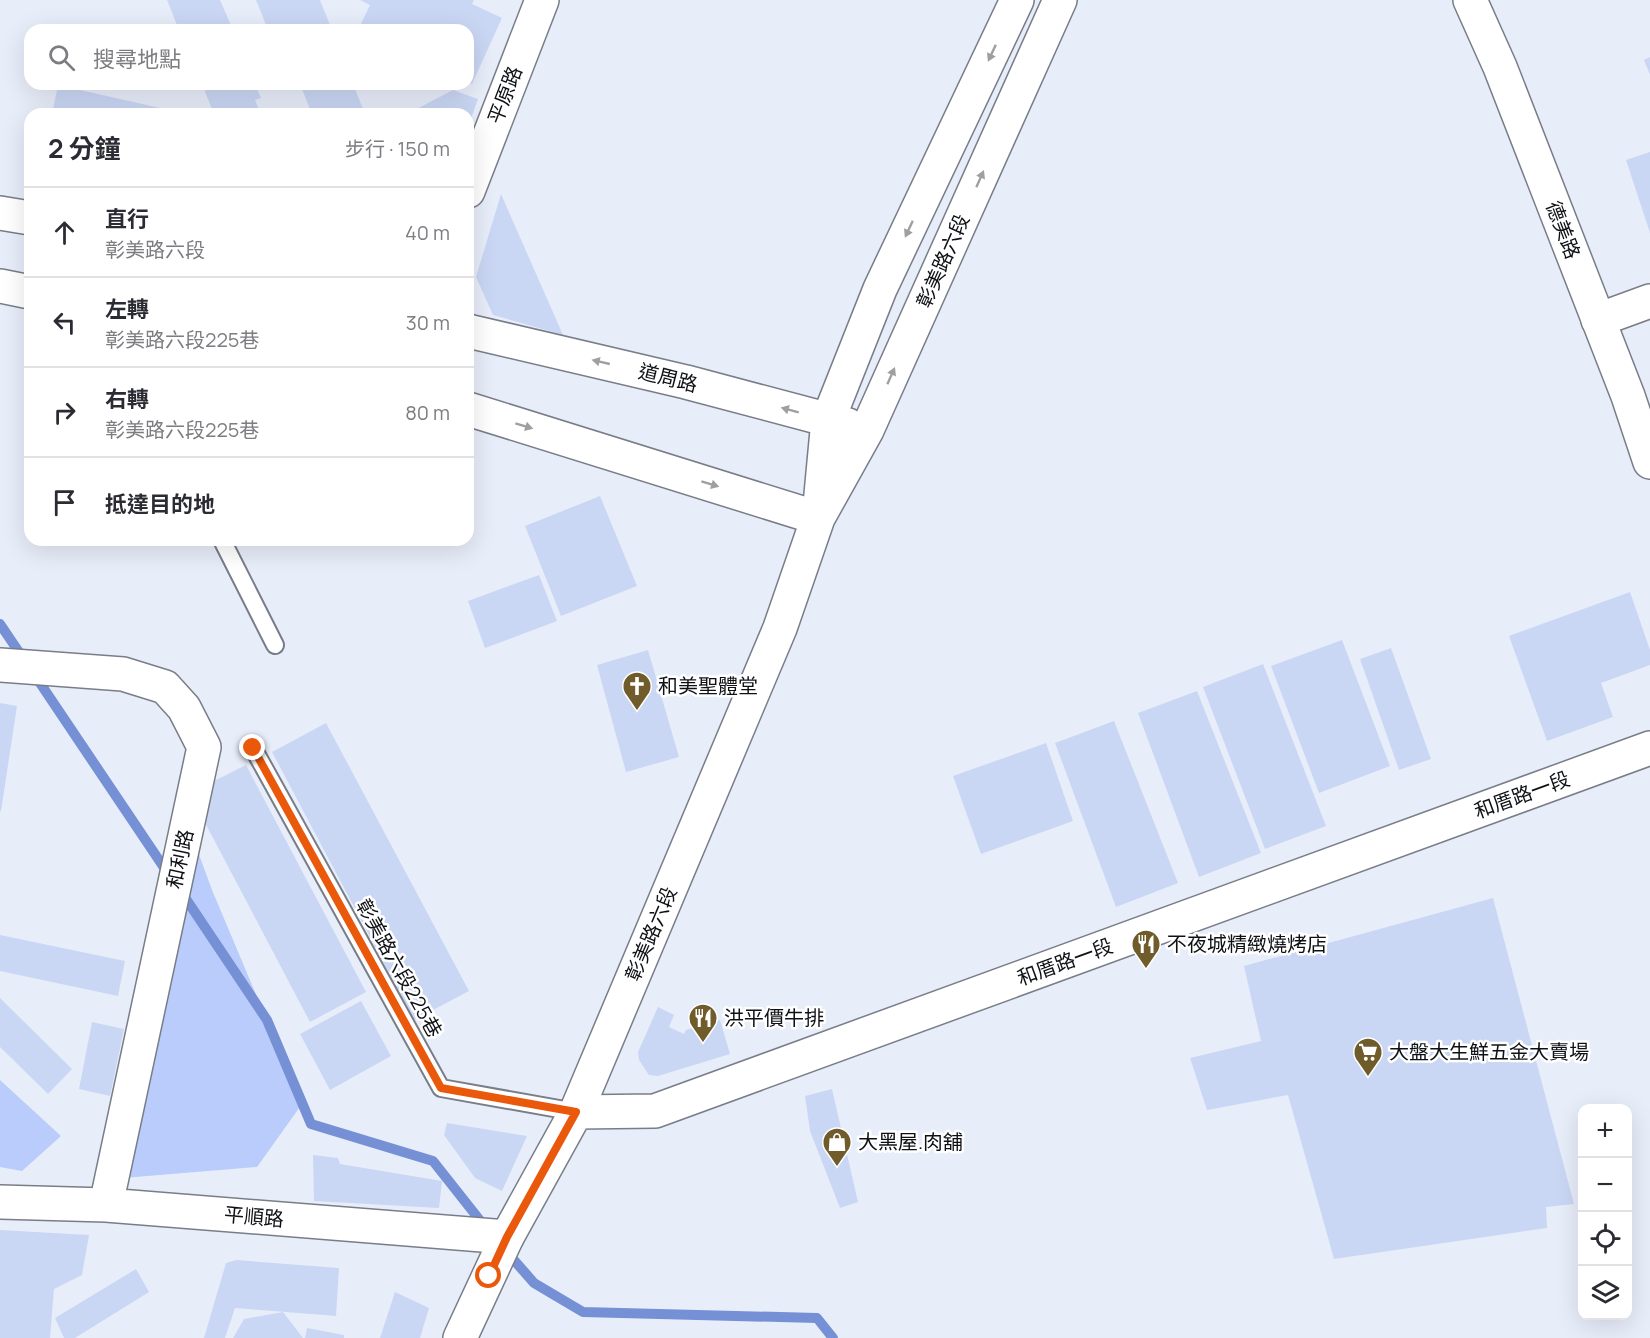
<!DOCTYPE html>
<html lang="zh-TW">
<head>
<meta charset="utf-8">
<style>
	:root { --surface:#fff; --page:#f7f7f7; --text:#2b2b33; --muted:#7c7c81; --line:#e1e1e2 }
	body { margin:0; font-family:Manrope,"Noto Sans TC",sans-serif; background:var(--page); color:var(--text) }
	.controls { position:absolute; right:18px; bottom:18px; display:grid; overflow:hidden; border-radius:12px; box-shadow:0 6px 24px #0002 }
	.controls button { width:54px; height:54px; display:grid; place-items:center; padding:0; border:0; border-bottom:2px solid var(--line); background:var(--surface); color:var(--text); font:30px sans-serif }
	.stop { position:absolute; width:18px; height:18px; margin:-14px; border:4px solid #ea580c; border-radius:50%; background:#fff }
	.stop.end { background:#ea580c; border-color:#fff; box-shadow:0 2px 6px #0008 }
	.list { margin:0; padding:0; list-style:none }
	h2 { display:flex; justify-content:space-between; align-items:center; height:78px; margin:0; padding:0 24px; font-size:26px }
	h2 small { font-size:20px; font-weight:400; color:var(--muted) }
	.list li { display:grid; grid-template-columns:39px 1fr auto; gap:18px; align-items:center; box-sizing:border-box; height:90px; padding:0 24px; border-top:2px solid var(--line) }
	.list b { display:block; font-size:22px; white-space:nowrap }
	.list p { margin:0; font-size:20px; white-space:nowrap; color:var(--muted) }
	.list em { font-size:20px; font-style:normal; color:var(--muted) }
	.icon { flex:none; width:33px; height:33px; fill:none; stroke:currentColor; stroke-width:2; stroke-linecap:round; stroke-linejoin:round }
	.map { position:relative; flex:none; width:1650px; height:1338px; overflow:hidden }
	.search { position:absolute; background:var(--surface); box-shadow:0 6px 24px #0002; left:24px; top:24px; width:450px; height:66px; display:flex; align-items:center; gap:15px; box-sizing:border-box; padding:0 21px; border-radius:18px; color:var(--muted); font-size:22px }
	.panel { position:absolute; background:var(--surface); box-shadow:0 6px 24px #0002; left:24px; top:108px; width:450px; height:438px; border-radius:18px }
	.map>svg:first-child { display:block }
</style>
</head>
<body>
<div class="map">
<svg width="1650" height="1338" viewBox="0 0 1650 1338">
	<rect width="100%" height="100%" fill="#e8edfa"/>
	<path fill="#b9ccfb" d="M194 841 212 890 302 1104 257 1167 111 1179Z
		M0 1080 61 1136 22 1171 0 1167Z"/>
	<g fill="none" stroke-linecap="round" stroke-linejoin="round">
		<path stroke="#7590d5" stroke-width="10" d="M0 624 25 661
			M34 674 169 875
			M180 890 267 1020 311 1124 433 1161 486 1228
			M506 1251 534 1283 583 1312 817 1318 833 1338"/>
	</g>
	<path fill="#cad7f4" d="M167 0H220L233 30H179Z
		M256 0H320L332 30H268Z
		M360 0H474L472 4 502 18 472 84 468 82V30H358L370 5Z
		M1650 57V75L1644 60Z
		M202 84H255L261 98 255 100 261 114H214Z
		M300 84H353L365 114H312Z
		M58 85 182 113 181 114H52Z
		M453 90 478 99 468 127V114H407Z
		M1650 152V233L1626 160Z
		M501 194 563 335 493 315 476 277Z
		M600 496 637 586 561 616 525 526Z
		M539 575 557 621 485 648 468 601Z
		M1630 592 1650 650V665L1601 683 1613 717 1547 741 1509 636Z
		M1342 640 1390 766 1319 793 1271 666Z
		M1391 648 1431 759 1399 770 1360 659Z
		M648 650 679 757 626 772 597 665Z
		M1263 664 1326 826 1265 849 1203 687Z
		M1197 691 1261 853 1199 877 1138 713Z
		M0 703 17 706 1 811H0Z
		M1114 721 1178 883 1116 907 1055 743Z
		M326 723 469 991 414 1020 272 752Z
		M1046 743 1073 821 981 854 953 776Z
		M246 765 366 992 310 1022 203 819 214 781Z
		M1493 898 1574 1204 1546 1207 1547 1228 1334 1259 1288 1095 1207 1110 1190 1058 1261 1041 1244 966Z
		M0 935 125 961 118 996 0 971Z
		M0 998 72 1069 48 1094 0 1047Z
		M361 1001 391 1056 330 1090 300 1034Z
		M658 1007 674 1015 669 1027 684 1034 686 1030 720 1020 730 1054 658 1076 649 1075 639 1060 638 1052Z
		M92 1022 124 1029 110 1096 79 1089Z
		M832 1089 858 1202 840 1208 810 1131 805 1096Z
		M447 1123 527 1136 502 1191 475 1178 444 1135Z
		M313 1155 338 1158 340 1164 442 1181 439 1208 314 1201Z
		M0 1230 89 1235 82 1275 54 1289 50 1338H0Z
		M236 1260 339 1268 336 1316 235 1308 225 1338H204L226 1263Z
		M136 1269 149 1292 75 1338H64L55 1318Z
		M395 1292 429 1308 420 1338H380Z
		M283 1312 303 1338H233L244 1319Z
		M307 1328 344 1335V1338H305Z"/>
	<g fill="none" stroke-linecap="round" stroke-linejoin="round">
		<g stroke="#787d88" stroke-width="20">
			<path id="service" d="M222 540 275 645
				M253 748 441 1088 576 1112"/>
		</g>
		<g stroke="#787d88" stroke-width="36">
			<path id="minor" d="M468 191 542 0
				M1598 320 1650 301
				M0 665 123 674 165 687 184 708 204 747 106 1205
				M0 1202 106 1205 507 1237"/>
		</g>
		<g stroke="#787d88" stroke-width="36">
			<path id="tertiary" d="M0 213 30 218
				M0 286 30 292
				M468 331 686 382 848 425
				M468 409 818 518
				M820 505 828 420 880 289 1017 0
				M576 1112 655 1111 1650 748
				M460 1338 507 1237 576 1112 780 628 818 518 867 430 1060 0"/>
		</g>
		<g stroke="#787d88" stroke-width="36">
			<path id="secondary" d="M1470 0 1500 67 1628 396 1650 462"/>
		</g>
		<use href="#service" stroke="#fff" stroke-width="16"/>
		<use href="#minor" stroke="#fff" stroke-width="33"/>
		<use href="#tertiary" stroke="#fff" stroke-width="33"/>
		<use href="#secondary" stroke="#fff" stroke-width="33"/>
	</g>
	<defs><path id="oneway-solid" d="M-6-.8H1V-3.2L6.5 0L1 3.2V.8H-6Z" transform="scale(1.5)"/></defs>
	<g fill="#9f9fa1">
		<use href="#oneway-solid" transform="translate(992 53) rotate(115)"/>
		<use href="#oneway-solid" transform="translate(980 179) rotate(-66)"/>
		<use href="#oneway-solid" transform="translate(909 229) rotate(115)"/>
		<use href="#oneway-solid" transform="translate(601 362) rotate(-167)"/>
		<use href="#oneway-solid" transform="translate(891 376) rotate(-66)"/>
		<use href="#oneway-solid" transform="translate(790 410) rotate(-165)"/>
		<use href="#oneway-solid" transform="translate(524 426) rotate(17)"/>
		<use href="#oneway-solid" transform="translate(710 484) rotate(17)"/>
	</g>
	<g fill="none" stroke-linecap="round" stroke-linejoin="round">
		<path stroke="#ea580c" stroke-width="8" d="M253 748 441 1088 576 1112 507 1237 489 1276"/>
	</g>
	<defs>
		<g id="church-pin" transform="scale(1.5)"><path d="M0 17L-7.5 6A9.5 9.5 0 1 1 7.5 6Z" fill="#705c2b" stroke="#fff"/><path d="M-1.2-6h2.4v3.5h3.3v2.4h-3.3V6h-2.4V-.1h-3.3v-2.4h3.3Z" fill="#fff"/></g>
		<g id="restaurant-pin" transform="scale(1.5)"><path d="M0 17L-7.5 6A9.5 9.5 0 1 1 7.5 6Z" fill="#705c2b" stroke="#fff"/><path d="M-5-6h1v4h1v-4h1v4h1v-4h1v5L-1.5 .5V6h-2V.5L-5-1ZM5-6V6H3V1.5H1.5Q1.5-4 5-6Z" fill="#fff"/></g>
		<g id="supermarket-pin" transform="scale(1.5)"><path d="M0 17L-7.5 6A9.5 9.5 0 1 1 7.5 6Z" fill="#705c2b" stroke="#fff"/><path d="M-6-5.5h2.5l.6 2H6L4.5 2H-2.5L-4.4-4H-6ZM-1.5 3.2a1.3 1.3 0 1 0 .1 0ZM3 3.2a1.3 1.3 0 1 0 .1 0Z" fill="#fff"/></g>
		<g id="shop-pin" transform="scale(1.5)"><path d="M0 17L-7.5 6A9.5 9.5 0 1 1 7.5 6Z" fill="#705c2b" stroke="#fff"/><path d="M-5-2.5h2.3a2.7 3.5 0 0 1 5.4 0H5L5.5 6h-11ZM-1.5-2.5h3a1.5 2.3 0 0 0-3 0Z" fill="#fff"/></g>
	</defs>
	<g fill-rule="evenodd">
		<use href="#church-pin" x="637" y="686"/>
		<use href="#restaurant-pin" x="1146" y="944"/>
		<use href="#restaurant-pin" x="703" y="1018"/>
		<use href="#supermarket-pin" x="1368" y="1052"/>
		<use href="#shop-pin" x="837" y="1142"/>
	</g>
	<g text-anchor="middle" stroke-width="5" stroke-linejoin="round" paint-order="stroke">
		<g font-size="20" fill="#0e1014" stroke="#fff">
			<text transform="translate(505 95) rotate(-69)" y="7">平原路</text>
			<text transform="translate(1563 230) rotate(69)" y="7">德美路</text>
			<text transform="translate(943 261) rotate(-66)" y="7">彰美路六段</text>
			<text transform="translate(668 378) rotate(14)" y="7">道周路</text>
			<text transform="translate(1522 795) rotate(-20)" y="7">和厝路一段</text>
			<text transform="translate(180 859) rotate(-78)" y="7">和利路</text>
			<text transform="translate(651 934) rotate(-67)" y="7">彰美路六段</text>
			<text transform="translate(1065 962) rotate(-20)" y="7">和厝路一段</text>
			<text transform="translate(399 968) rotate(61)" y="7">彰美路六段225巷</text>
			<text transform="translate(254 1217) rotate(5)" y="7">平順路</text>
		</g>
		<g font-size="20" fill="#0e1014" stroke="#fff" text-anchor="start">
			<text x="658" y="693">和美聖體堂</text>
			<text x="1167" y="951">不夜城精緻燒烤店</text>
			<text x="724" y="1025">洪平價牛排</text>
			<text x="1389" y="1059">大盤大生鮮五金大賣場</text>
			<text x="858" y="1149">大黑屋.肉舖</text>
		</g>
	</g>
</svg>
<div class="controls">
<button>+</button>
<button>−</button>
<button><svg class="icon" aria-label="locate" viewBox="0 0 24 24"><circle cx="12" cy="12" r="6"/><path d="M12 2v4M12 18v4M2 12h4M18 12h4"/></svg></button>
<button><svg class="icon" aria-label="layers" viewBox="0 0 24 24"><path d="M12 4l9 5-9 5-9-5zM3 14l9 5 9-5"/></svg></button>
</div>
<div class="stop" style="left:489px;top:1276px"></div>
<div class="stop end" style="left:253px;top:748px"></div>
<div class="search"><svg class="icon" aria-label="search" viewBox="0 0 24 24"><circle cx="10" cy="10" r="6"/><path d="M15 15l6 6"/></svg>搜尋地點</div>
<section class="panel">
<h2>2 分鐘<small>步行 · 150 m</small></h2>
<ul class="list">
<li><svg class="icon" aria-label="ahead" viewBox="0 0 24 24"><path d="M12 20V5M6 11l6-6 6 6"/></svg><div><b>直行</b><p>彰美路六段</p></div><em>40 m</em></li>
<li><svg class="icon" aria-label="left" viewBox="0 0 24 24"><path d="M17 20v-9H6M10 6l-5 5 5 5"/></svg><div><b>左轉</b><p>彰美路六段225巷</p></div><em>30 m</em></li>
<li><svg class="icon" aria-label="right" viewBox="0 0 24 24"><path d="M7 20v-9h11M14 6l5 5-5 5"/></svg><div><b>右轉</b><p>彰美路六段225巷</p></div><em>80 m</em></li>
<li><svg class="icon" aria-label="arrive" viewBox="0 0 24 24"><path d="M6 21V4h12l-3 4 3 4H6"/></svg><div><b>抵達目的地</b></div></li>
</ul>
</section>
</div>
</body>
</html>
